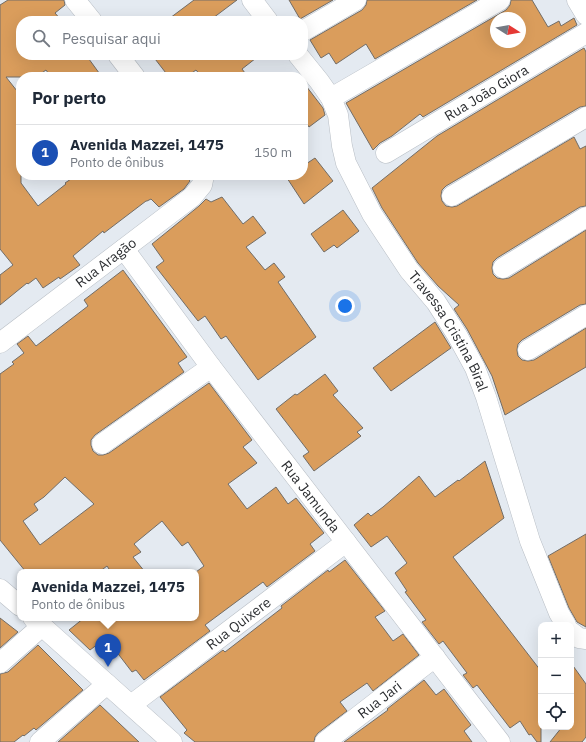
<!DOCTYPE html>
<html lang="pt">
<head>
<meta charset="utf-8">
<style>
	:root { --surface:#fff; --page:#f2f2f3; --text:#1f2937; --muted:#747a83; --line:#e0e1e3; --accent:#2563eb }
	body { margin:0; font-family:"IBM Plex Sans",sans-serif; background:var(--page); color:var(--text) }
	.controls { position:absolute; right:12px; bottom:12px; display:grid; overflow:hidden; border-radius:8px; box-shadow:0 4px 16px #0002 }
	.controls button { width:36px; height:36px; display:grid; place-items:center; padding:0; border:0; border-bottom:1px solid var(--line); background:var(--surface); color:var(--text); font:20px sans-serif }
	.compass { position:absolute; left:490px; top:12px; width:36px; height:36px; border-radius:50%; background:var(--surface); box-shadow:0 4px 16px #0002; rotate:101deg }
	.you { position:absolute; left:345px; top:306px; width:14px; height:14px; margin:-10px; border:3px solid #fff; border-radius:50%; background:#1a73e8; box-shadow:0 0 0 6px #1a73e833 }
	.badge { display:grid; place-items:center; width:26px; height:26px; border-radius:50%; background:var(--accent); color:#fff; font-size:13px; font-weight:700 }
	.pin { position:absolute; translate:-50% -33px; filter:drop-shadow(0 1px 2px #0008) }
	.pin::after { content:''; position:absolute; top:21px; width:14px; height:12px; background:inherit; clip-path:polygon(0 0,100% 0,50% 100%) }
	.popup { position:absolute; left:17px; top:569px; width:182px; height:52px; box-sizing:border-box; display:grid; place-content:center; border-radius:8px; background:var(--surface); filter:drop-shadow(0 1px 3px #0005); font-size:13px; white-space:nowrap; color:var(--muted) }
	.popup b { font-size:15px; color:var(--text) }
	.popup::after { content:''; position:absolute; left:50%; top:100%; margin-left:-8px; border:8px solid transparent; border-top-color:var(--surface) }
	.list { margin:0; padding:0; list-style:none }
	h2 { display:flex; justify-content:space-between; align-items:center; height:52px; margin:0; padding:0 16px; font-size:17px }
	h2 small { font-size:13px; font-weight:400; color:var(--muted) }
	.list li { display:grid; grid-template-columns:26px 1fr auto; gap:12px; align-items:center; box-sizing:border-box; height:56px; padding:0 16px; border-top:1px solid var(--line) }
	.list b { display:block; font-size:15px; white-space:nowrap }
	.list p { margin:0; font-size:13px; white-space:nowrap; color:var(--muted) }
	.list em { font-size:13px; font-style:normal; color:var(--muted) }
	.icon { flex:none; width:22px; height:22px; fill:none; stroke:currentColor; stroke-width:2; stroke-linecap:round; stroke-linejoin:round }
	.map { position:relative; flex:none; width:586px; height:742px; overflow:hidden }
	.search { position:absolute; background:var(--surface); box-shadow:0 4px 16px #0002; left:16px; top:16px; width:292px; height:44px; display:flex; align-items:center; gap:10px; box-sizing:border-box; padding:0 14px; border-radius:16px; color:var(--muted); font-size:15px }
	.panel { position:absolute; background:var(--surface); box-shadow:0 4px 16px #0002; left:16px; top:72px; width:292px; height:108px; border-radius:16px }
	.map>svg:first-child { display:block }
</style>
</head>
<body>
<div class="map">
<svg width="586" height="742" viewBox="0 0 586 742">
	<rect width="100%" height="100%" fill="#e4eaf1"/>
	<path fill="#da9d5c" stroke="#726d67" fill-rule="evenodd" d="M8 0H64L65 5 55 13 62 21H21V55H86L102 77H51L46 70 36 77H6L21 96V183L38 206 66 184 65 183 77 175H185L190 181 184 189 159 207 151 199 147 201H146L104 233 103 231 73 256 80 265 60 279 59 277 43 288 36 278 28 284 27 283 0 305V275L13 265 0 249V5Z
		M194 0H237L209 21H166Z
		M289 0H333L300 19Z
		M367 0H477L375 59 366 44 336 64 329 53 321 58 310 40 362 10 366 5Z
		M511 0H532L548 27 559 21 561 26 574 18 577 25 423 117 420 114 392 136 380 143 373 150 346 103 506 10 510 5ZM496 18H520V42H496Z
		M584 48 586 52V106L580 107 446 186 442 190 441 196 442 201 446 206 452 207 457 206 574 137 580 149 586 146V206L580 207 497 258 493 262 492 268 493 274 497 278 503 279 509 278 586 230V304L580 305 522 340 518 344 517 350 518 356 522 360 528 361 534 360 586 328V367L505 415 492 376 467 329 454 309 459 305 438 286 418 263 382 208 372 188 437 136Z
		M152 55H260L242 69 248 77H202L196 70 186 77H169Z
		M303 82 323 108 325 115 309 127 303 118Z
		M315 158 333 181 304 204 285 175H303V166Z
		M222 197 243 224 253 216 266 233 246 247 265 270 274 263 285 277 278 282 316 337 258 380 226 336 221 339 205 316 198 321 156 267 164 261 152 244 199 206 206 199 211 202Z
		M343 210 359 231 337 248 334 245 324 252 311 234Z
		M123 270 187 357 178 363 184 372 95 435 91 440V445L93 451 98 455H103L109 453 209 383 252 440 243 447 257 463 228 484 247 509 276 487 288 504 296 498 324 533 310 544 315 551 267 587 263 582 205 625 210 631 144 680 136 670 132 672 106 638 90 650 69 630 84 618H196V572L204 566 188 542 182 546 162 521 134 544 141 552 133 557 145 572H111L107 566 99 572H26L0 540V374L14 364 12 362 24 353 17 344 28 336 36 346 88 306 84 300ZM65 477 94 504 40 545 23 521 38 510 34 504 44 497Z
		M435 322 451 348 391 391 373 368Z
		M325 374 338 391 333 395 363 428 357 432 361 436 314 471 303 456 309 452 276 409 295 394 297 395Z
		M485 461 504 518 453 557 541 671V742H537L531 734 529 735 520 721 510 728 477 685 473 688 463 675 467 673 443 641 439 644 422 622 426 620 405 592 407 591 395 573 407 563 387 536 371 547 354 525 368 513 371 516 383 507 419 476 435 497 458 480 459 481Z
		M586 534V627L577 622 569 608 548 556Z
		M345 560 385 611 375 617 393 641 403 634 419 655 373 691 367 683 340 702 347 711 318 733 315 737 314 742H195L184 733 187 730 160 697 223 650 225 652 282 608 281 606 328 570 329 572Z
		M0 618 18 632 0 648Z
		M38 645 83 690 36 730 34 728 24 736 23 735 14 742H0V674L8 672Z
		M571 663 586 684V737L582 742H550L562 727H571Z
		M424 680 436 695 444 689 471 725 464 731 472 742H344L388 710 387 709Z
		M100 705 139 742H58Z"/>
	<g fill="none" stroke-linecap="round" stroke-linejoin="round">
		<g stroke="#b8bec5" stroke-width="21">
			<g id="minor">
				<path d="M75 0 92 21"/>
				<path d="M252 0 268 21"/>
				<path d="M577 0 586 15"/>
				<path d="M303 31 356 0"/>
				<path d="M118 55 135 77"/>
				<path id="s1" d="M298 55 319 81 331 98 338 115 342 146 346 163 372 214 409 270 436 302 457 335 475 368 486 397 530 541 559 613 566 625"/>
				<path d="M331 98 500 0"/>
				<path id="s2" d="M386 153 586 33"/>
				<path d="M452 196 586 117"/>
				<path id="s3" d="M124 249 211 367 500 742"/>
				<path d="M503 268 586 217"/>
				<path id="s4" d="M0 343 192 197 202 185 204 175"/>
				<path d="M528 350 586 315"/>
				<path d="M102 444 211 367"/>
				<path d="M0 589 20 606"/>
				<path d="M33 618 172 742"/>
				<path d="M571 632 579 638 586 639"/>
				<path d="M0 663 42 626"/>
				<path id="s5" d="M131 705 346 542"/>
				<path d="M40 742 107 684"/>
				<path id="s6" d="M325 742 435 657"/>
			</g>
		</g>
		<use href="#minor" stroke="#fff" stroke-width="20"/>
	</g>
	<g text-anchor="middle" stroke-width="3" stroke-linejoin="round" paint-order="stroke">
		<g font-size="14" fill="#2b2d30" stroke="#fff">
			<text dy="5" stroke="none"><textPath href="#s2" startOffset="117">Rua João Giora</textPath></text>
			<text dy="5" stroke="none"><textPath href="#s4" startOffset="133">Rua Aragão</textPath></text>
			<text dy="5" stroke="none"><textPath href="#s1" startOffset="319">Travessa Cristina Biral</textPath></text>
			<text dy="5" stroke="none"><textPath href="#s3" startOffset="310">Rua Jamunda</textPath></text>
			<text dy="5" stroke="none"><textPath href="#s5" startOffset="135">Rua Quixere</textPath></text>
			<text dy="5" stroke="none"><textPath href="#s6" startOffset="69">Rua Jari</textPath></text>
		</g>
	</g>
</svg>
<div class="controls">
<button>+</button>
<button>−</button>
<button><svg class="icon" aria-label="locate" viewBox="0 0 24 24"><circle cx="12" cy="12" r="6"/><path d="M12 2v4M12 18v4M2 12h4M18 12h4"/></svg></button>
</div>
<svg class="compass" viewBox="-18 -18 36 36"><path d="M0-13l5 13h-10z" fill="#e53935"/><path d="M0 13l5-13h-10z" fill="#747a83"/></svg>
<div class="you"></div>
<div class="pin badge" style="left:108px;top:667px;background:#1a4fb4">1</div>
<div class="popup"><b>Avenida Mazzei, 1475</b>Ponto de ônibus</div>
<div class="search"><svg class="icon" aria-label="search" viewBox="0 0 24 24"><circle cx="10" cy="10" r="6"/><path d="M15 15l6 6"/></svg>Pesquisar aqui</div>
<section class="panel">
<h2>Por perto<small></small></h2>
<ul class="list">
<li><span class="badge" style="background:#1a4fb4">1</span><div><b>Avenida Mazzei, 1475</b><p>Ponto de ônibus</p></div><em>150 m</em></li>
</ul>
</section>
</div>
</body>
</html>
